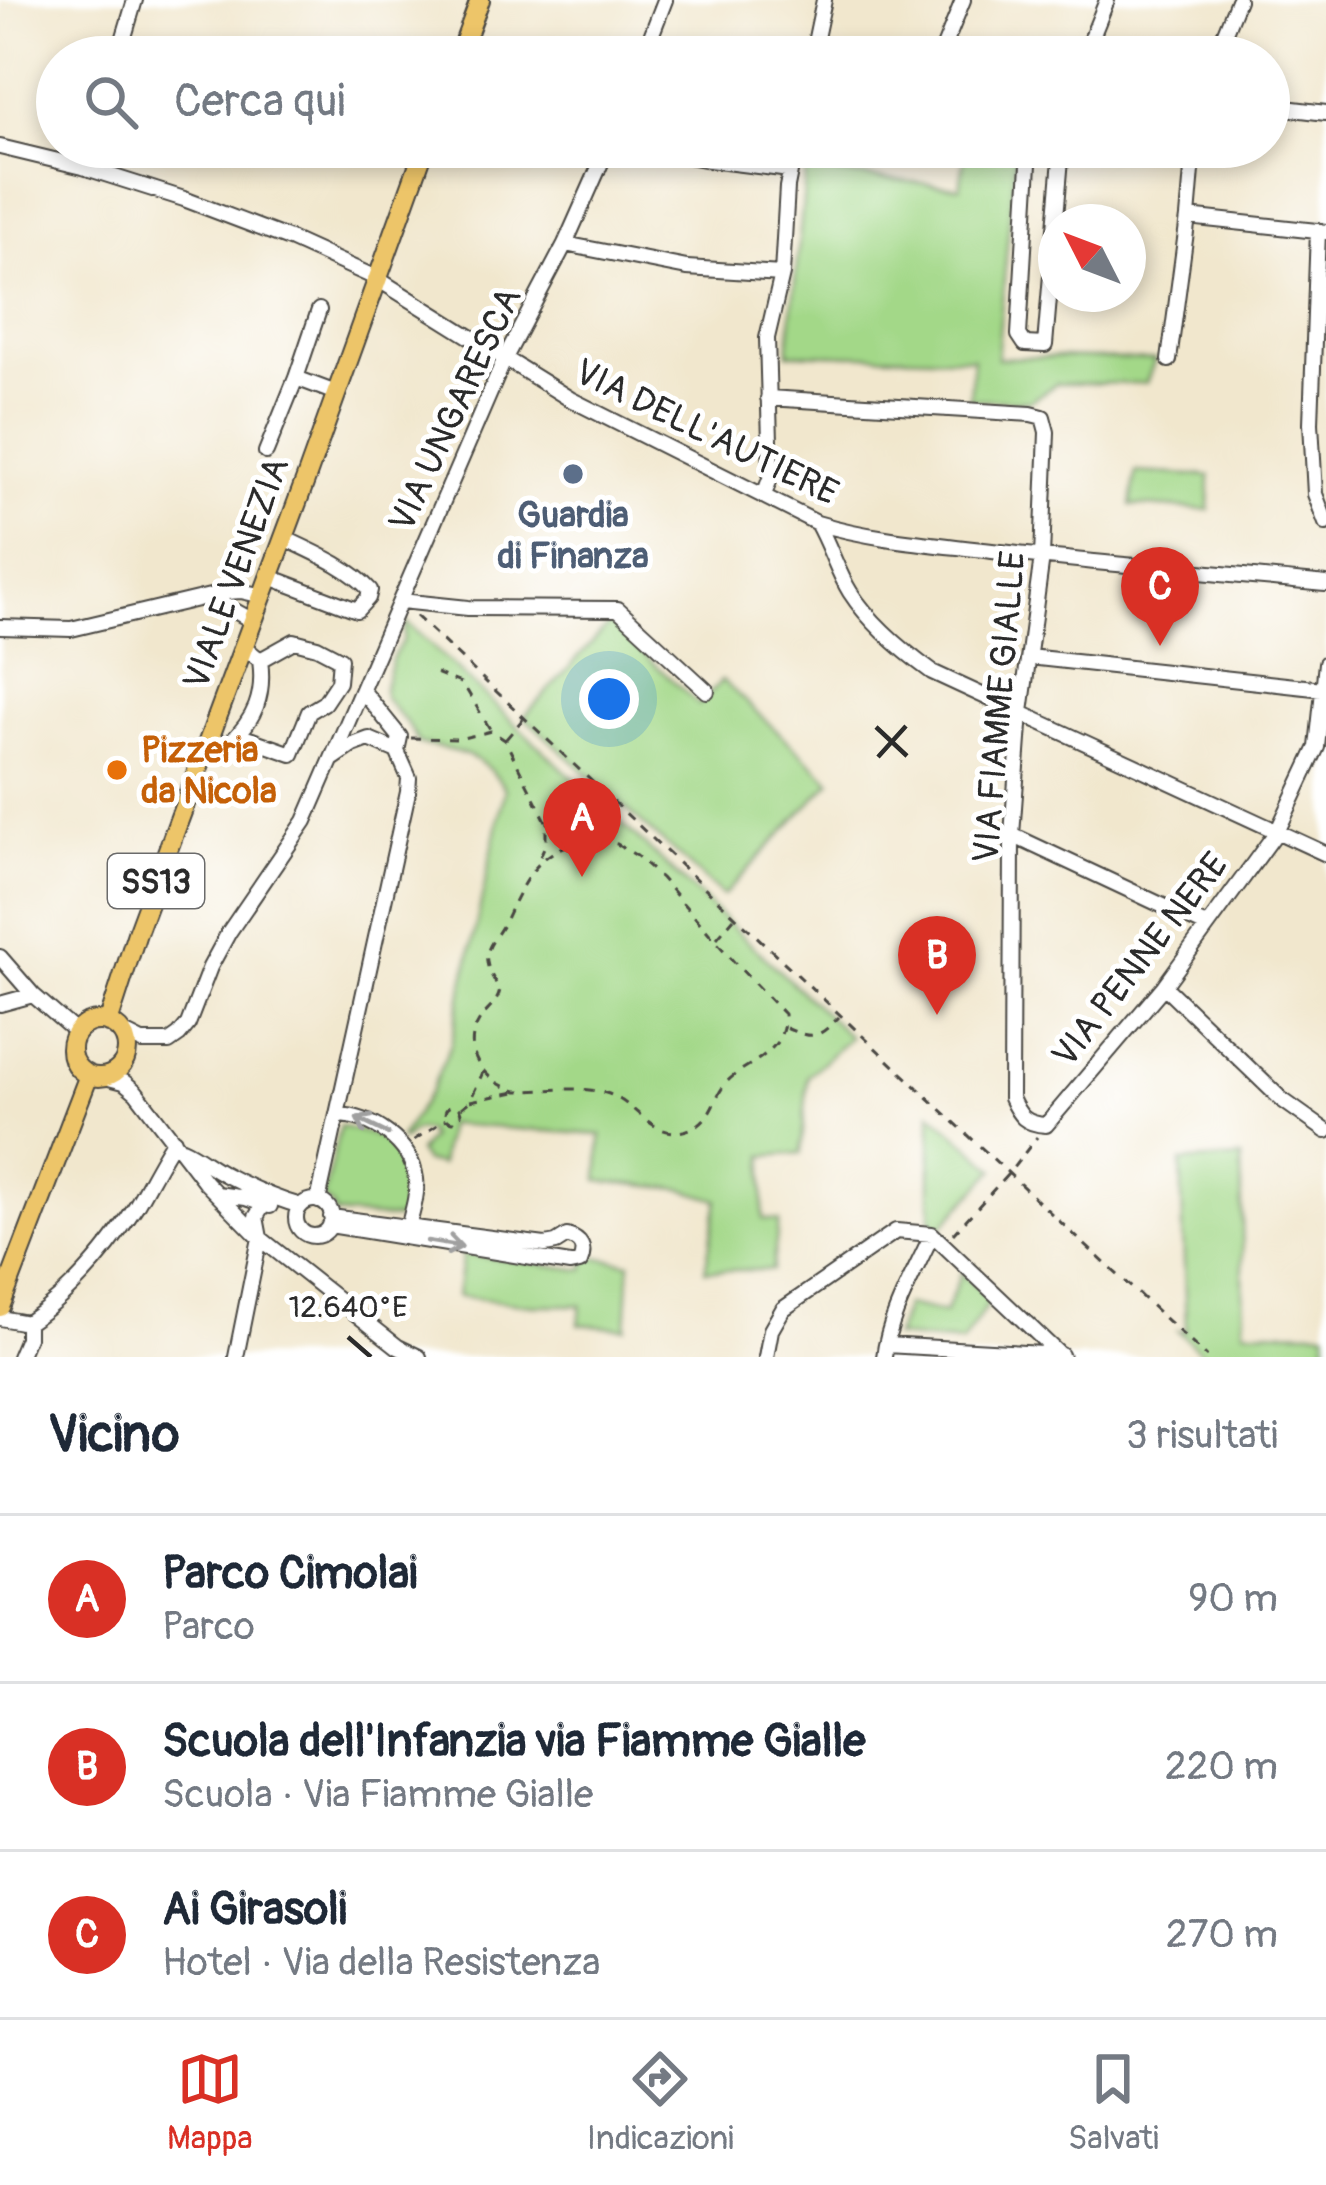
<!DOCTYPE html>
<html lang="it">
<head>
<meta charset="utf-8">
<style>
	:root { --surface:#fff; --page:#f6f6f7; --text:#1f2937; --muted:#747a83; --line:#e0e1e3; --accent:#d93025 }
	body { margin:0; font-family:Pangolin,sans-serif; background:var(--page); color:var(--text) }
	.compass { position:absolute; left:1038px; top:204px; width:108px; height:108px; border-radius:50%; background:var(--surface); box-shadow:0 6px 18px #0003; rotate:312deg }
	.you { position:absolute; left:609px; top:699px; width:42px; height:42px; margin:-30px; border:9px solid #fff; border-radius:50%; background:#1a73e8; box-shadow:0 0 0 18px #1a73e833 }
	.badge { display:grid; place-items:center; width:78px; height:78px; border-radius:50%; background:var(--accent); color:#fff; font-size:39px; font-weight:700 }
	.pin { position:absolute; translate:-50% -99px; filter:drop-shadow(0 3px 6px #0008) }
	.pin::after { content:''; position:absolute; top:63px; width:42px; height:36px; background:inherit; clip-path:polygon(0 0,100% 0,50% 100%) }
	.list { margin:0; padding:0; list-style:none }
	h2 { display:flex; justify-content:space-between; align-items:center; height:156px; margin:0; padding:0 48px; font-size:51px }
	h2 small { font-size:39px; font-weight:400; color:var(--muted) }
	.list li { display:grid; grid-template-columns:78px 1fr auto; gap:36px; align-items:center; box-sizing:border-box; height:168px; padding:0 48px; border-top:3px solid var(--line) }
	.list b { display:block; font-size:45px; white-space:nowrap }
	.list p { margin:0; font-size:39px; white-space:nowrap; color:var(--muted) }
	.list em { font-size:39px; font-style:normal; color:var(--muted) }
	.icon { flex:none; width:66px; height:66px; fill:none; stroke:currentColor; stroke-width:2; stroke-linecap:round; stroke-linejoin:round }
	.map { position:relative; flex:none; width:1326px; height:1357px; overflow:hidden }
	.search { position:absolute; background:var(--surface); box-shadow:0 6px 18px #0003; left:36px; right:36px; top:36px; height:132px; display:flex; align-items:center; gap:30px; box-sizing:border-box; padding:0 42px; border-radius:66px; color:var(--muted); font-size:45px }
	.sheet { height:660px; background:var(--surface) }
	nav { display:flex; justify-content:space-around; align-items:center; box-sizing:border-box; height:168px; border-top:3px solid var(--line); background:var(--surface); font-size:33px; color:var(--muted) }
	nav a { display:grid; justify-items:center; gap:6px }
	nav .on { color:var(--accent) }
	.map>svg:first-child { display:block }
</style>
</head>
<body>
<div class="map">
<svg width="1326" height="1357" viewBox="0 0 1326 1357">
	<rect width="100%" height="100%" fill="#fff"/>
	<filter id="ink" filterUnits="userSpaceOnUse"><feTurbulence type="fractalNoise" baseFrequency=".00833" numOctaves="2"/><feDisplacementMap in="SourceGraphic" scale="24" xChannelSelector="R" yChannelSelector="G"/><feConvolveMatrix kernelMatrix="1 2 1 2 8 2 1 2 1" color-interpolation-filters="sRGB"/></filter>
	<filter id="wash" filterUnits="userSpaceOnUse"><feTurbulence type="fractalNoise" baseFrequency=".004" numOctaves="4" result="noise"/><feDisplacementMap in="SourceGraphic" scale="48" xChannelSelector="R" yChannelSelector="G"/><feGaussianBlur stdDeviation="2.7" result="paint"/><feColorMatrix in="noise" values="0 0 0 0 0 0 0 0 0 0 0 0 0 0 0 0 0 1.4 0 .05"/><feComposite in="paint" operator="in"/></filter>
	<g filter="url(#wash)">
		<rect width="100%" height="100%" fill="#f1e7cd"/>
		<path fill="#a3d888" stroke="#67825a" stroke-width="3" d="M966 147H1016L997 358 1056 357 1155 360 1146 383 1056 384 1030 401 970 399 973 358 788 353 806 170 960 187Z
			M1136 472 1210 476 1209 510 1131 505Z
			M406 622 850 1037 808 1076 801 1153 764 1156 763 1219 779 1221 772 1270H705L718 1200 682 1189 598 1181 601 1135 447 1124 440 1165 424 1162 418 1152 430 1138 427 1132C415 1127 411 1131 403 1140L400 1138 431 1090 451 1044 505 789C483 754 459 751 419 744L409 726 385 698 383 690 393 657 403 640Z
			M610 623 699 705 722 680 831 781 723 896 524 717Z
			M931 1112 995 1169 940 1229 931 1221Z
			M340 1126C353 1130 367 1132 379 1138 408 1155 412 1191 400 1219L334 1214 333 1207 323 1198Z
			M1241 1158 1244 1330 1326 1331V1357H1207L1178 1331 1186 1330 1181 1162Z
			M463 1254 584 1270 587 1256 630 1263 626 1328 579 1324 581 1305H532L457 1296Z
			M961 1273 991 1299 962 1343 895 1337 906 1305 945 1313Z"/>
	</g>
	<g filter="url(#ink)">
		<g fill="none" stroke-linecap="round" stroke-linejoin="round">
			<g stroke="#494743" stroke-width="18">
				<path id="minor" d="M812 54 840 57
					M118 57 135 0
					M643 57 665 0
					M812 57 824 0
					M940 57 963 0
					M1084 57 1107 0
					M1215 57 1238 0
					M1269 106 1326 113
					M0 147 83 167 184 199 292 240 376 278 570 399 817 523C874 540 934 544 992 551 1103 564 1215 573 1326 584
					M641 147 709 160 790 170
					M1030 147 1019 335 1025 344 1045 345 1062 147
					M1188 217 1326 232
					M1318 231 1311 423 1315 494 1326 523
					M565 244 687 268 782 274
					M1169 360 1188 217 1194 147
					M296 378 336 393
					M768 398 1031 414 1043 417 1047 432 1042 557 1021 712 1012 835 1011 1098C1019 1116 1025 1124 1046 1125L1164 986 1278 830 1317 747 1326 663
					M266 452 296 378 319 310
					M764 495 771 476 767 338 782 274 787 187 795 147
					M817 523C830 546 837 571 850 592 870 623 903 651 932 672L1326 854
					M270 577 357 610 368 598 370 590C348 566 313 552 284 538
					M205 599 224 605 253 621
					M401 601 468 608 618 609 707 691
					M0 627 71 629 227 592 241 591 263 596
					M1029 657 1323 689
					M238 735 292 754 309 712 324 703 338 682 340 659 317 647 294 641 260 660
					M209 741 229 744C255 719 265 696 260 660L244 647
					M334 758 353 745 369 739 397 751 400 737 362 690
					M1012 835 1206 926
					M0 957 33 995 77 1033
					M1164 986 1281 1099 1326 1131
					M0 1004 33 995
					M120 1031 142 1042H169L179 1035 188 1024 210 967 229 932 305 821 505 358 565 244 608 147
					M105 1077 124 1082 136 1092 206 1183 260 1238 398 1347 419 1357
					M337 1115C372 1116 411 1142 416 1179 418 1195 412 1212 408 1228
					M182 1149C198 1156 210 1167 226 1175 249 1187 275 1199 301 1206
					M217 1194 246 1198 270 1206
					M296 1218a18 18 0 1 1 36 0a18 18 0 1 1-36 0Z
					M318 1201 408 792 409 778 397 751
					M330 1225 570 1264 580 1262C586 1248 581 1240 567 1236L556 1243 545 1245 331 1217
					M0 1318 27 1323C72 1293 107 1251 136 1206 149 1184 160 1161 174 1140
					M886 1345 1061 1355
					M19 1357 27 1338V1323
					M236 1357 260 1238 256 1217 264 1204
					M766 1357 771 1330 783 1309 896 1231 932 1234 1062 1357
					M884 1357C889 1315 915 1273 932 1234"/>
			</g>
			<g stroke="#494743" stroke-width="22">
				<path id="major" d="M459 57 480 0
					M71 1049a28 28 0 1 1 56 0a28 28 0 1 1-56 0Z
					M108 1023 137 933 305 481 425 147
					M0 1307 89 1075"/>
			</g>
			<path stroke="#494743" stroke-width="3" stroke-dasharray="9 9" stroke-linecap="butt" d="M416 616 1071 1232 1207 1357
				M436 673 463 684 490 729
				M411 738 459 739 491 731 505 740 546 821V843L538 861
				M506 739 523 719
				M547 822 556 830 580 840
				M598 840 617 844 637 856 661 878 734 962 784 1014C786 1043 766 1055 743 1069 736 1074 727 1080 723 1087 712 1103 710 1121 690 1129 655 1143 637 1104 609 1094 581 1085 545 1091 517 1091 488 1084 460 1054 478 1023 485 1010 497 1006 500 990 494 980 485 967 487 955 488 944 500 932 505 921 526 876 541 843 598 840Z
				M717 938 734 918
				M786 1028C814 1040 818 1038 839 1017
				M470 1101 515 1092
				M445 1114a8 8 0 1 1 16 0a8 8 0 1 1-16 0Z
				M461 1108 470 1101 483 1072
				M414 1140 446 1119
				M953 1234 1009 1173 1037 1137"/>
			<use href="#minor" stroke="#fff" stroke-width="14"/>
			<use href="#major" stroke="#edc569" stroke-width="18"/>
		</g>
		<defs><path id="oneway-shaft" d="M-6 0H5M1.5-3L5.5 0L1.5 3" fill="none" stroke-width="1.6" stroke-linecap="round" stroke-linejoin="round" transform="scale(3)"/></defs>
		<g stroke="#a0a0a0">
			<use href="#oneway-shaft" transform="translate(372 1126) rotate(-154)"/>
			<use href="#oneway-shaft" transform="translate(445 1244) rotate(9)"/>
		</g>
	</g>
	<path fill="none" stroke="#2b2b2b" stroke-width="4.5" d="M876 727 907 756M878 757 906 726M348 1337 371 1357"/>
	<circle fill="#5c6f8a" stroke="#fff" stroke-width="4.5" cx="573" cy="474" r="12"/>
	<circle fill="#e8710a" stroke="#fff" stroke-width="4.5" cx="117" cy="770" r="12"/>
	<g text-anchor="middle" stroke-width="10" stroke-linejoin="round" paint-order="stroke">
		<rect fill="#fff" stroke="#6b6b6b" stroke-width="3" x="108" y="854" width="96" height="54" rx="9"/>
		<g font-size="33" font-weight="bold" fill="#2b2b2b">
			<text x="156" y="893">SS13</text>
		</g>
		<g font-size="36" fill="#2b2b2b" stroke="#fff">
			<text transform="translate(454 409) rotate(-65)" y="13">VIA UNGARESCA</text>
			<text transform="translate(707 431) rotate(26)" y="13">VIA DELL'AUTIERE</text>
			<text transform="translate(235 573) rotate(-70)" y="13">VIALE VENEZIA</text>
			<text transform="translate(998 707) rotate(-85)" y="13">VIA FIAMME GIALLE</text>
			<text transform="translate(1139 959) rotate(-52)" y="13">VIA PENNE NERE</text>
		</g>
		<g font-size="36" font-weight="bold" fill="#4e5e75" stroke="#fff">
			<text x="573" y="527">Guardia<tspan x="573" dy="41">di Finanza</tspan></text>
		</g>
		<g font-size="36" font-weight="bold" fill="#c56008" stroke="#fff" text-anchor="start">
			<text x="141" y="762">Pizzeria<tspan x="141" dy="41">da Nicola</tspan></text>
		</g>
	</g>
	<g font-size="30" text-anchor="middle" fill="#2b2b2b" stroke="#fff" stroke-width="10" stroke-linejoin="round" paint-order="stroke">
		<text x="348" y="1317">12.640°E</text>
	</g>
</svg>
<svg class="compass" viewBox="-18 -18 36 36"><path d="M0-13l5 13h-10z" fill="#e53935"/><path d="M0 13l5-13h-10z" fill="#747a83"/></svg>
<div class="you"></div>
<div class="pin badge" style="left:582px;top:877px">A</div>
<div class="pin badge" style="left:937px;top:1015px">B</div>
<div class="pin badge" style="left:1160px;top:646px">C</div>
<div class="search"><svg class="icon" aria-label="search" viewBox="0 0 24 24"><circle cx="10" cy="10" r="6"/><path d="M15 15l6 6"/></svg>Cerca qui</div>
</div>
<section class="sheet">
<h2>Vicino<small>3 risultati</small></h2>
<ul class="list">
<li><span class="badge">A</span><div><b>Parco Cimolai</b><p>Parco</p></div><em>90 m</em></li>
<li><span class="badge">B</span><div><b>Scuola dell'Infanzia via Fiamme Gialle</b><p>Scuola · Via Fiamme Gialle</p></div><em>220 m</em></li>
<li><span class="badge">C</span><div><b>Ai Girasoli</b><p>Hotel · Via della Resistenza</p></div><em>270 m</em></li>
</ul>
</section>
<nav>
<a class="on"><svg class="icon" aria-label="map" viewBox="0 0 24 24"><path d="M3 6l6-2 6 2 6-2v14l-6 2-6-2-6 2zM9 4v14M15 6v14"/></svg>Mappa</a>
<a><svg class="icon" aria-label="directions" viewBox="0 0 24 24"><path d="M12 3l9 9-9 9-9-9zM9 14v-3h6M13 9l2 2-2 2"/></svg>Indicazioni</a>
<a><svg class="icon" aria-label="saved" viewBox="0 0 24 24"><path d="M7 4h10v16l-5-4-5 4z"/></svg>Salvati</a>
</nav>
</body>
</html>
